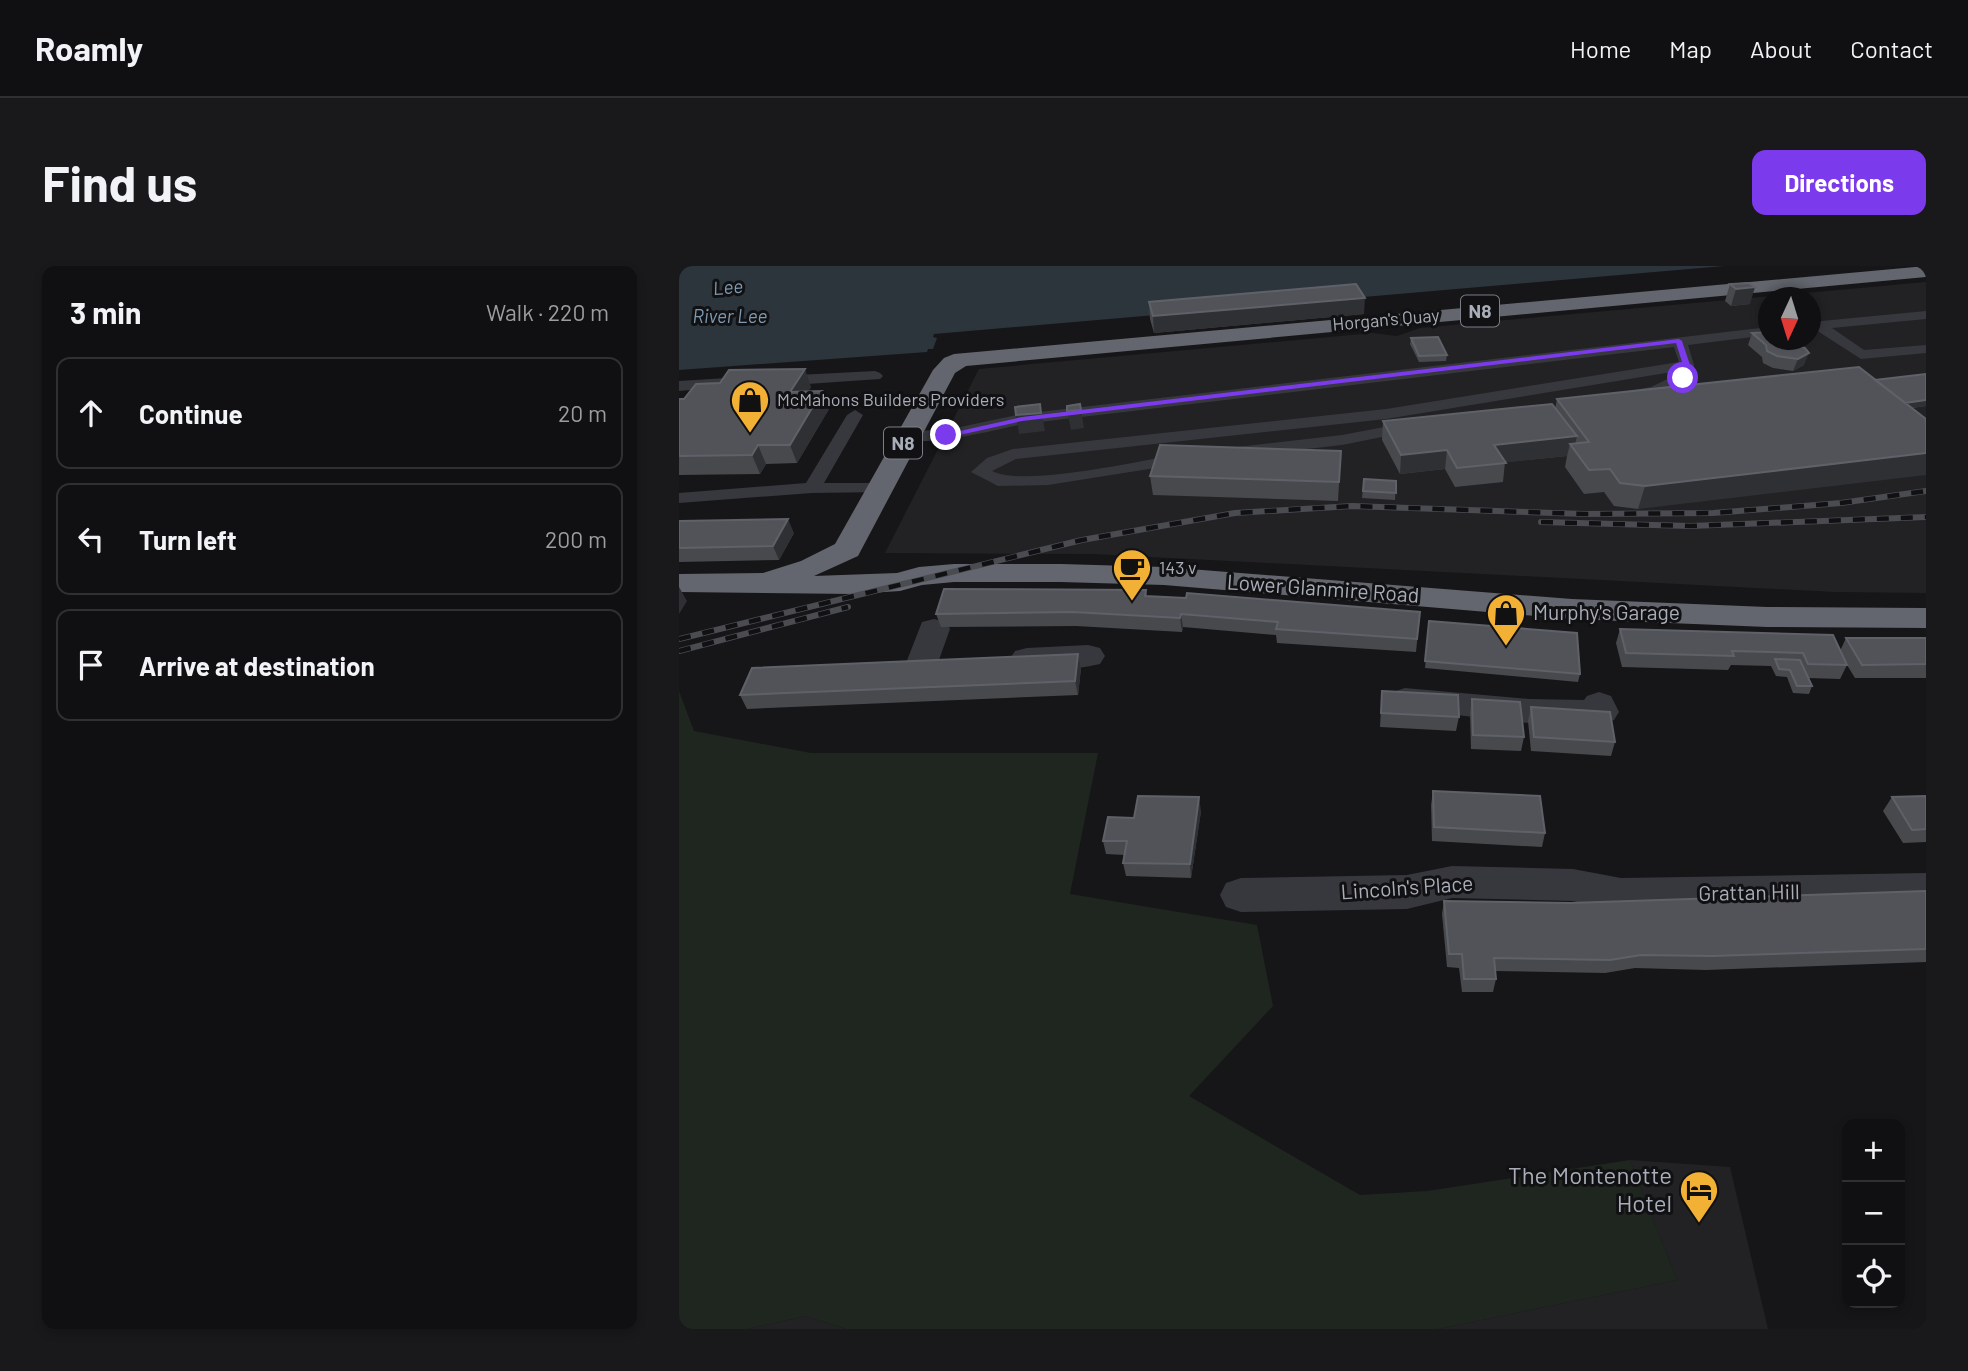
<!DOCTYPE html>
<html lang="en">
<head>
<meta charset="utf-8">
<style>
	:root { --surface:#101012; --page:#19191b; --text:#f1f3f6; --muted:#9c9d9f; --line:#303032; --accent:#7c3aed }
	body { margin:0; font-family:Barlow,sans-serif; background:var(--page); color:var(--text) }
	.controls { position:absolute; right:21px; bottom:21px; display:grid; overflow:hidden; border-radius:14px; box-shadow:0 4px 10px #0003 }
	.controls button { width:63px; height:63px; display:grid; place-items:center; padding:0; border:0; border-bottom:2px solid var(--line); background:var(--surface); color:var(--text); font:35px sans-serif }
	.compass { position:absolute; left:1079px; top:21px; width:63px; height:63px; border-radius:50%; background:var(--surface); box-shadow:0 4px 10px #0003; rotate:184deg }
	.stop { position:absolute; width:21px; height:21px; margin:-16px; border:5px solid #7c3aed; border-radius:50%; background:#fff }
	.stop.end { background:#7c3aed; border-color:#fff; box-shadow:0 2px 7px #0008 }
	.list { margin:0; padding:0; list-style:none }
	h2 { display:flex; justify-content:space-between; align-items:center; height:91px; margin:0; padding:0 28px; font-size:30px }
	h2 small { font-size:23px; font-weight:400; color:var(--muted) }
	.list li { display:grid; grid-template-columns:46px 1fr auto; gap:21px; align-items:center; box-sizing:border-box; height:112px; margin:0 14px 14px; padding:0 14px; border:2px solid var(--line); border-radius:14px }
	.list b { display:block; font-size:26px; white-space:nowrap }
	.list em { font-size:23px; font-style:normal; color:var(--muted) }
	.icon { flex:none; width:38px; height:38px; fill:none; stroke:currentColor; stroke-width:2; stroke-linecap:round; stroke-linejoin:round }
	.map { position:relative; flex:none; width:1247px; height:1063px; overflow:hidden; border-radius:14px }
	header { display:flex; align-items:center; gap:42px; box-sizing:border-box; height:98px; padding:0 35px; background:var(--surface); border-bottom:2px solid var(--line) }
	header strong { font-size:33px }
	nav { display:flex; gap:38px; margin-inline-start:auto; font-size:24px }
	.intro { display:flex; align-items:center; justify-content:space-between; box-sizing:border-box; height:168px; padding:0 42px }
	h1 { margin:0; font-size:49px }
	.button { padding:18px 32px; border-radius:14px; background:var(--accent); color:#fff; font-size:24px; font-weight:700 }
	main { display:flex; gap:42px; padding:0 42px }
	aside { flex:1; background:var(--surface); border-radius:14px; box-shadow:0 4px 10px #0003 }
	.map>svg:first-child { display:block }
</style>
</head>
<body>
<header>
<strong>Roamly</strong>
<nav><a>Home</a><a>Map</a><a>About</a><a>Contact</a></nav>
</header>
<div class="intro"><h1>Find us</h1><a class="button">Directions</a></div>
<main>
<aside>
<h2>3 min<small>Walk · 220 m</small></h2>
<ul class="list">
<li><svg class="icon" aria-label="ahead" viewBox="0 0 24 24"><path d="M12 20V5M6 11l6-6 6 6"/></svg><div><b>Continue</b></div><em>20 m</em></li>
<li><svg class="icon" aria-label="left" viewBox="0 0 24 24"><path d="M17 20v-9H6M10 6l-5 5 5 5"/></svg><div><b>Turn left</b></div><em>200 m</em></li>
<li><svg class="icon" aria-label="arrive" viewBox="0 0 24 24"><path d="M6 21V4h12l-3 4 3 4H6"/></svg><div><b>Arrive at destination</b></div></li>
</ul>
</aside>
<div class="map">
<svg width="1247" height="1063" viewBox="0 0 1247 1063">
	<rect width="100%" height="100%" fill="#161618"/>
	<path fill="#222225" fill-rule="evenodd" d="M1247 16V327L1156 326 414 288 206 287 300 103 694 67 718 70 741 62ZM1090 32H1132V74H1090Z
		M951 894 1051 901 1089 1063H759L998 1014Z
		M127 1050 167 1063H68Z"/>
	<path fill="#1e261f" d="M0 425 15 465 132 487H419L391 628 578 659 594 740 510 830 681 929 748 925 951 894 998 1014 759 1063H167L127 1050 68 1063H0Z"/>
	<path fill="#2c353c" d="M0 0H1045L255 68 254 71 258 72 254 83H249L248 86 0 104Z"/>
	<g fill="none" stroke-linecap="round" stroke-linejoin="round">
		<path fill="#37383d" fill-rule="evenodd" d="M1247 45V53L1153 62 1185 84 1247 79V87L1182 93 1137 64H1132V56Z
			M1090 61V69L1009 79 1015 99 1012 112C1000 123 955 141 942 129L944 126 972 121 997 109 999 105 707 153 337 193 313 205C346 222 467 193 508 187L516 192 508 197 369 219 319 220 292 206 308 192 334 183 707 143 1000 96 995 81 343 158C321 163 234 185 219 170L227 165 267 164 343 148Z
			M196 105 201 107 204 110 201 113 99 120 91 115 99 110Z
			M48 112 56 117 53 120 0 125V115Z
			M176 144 184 149 145 217H200L206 218 209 222 206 226 133 227 0 237V227L127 217 168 149Z
			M737 155 743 157 745 160 743 163 663 179 558 191 550 186 558 181 663 169Z"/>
		<path fill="#37383d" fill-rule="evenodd" d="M255 353 267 356 271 363 256 405 244 408 232 405 227 397 243 356Z
			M409 379 421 382 426 390 421 398C396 404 361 407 336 401L331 393 336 385 348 382Z
			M726 422 850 433 905 434 908 430 920 426 932 430 940 446 935 454 922 458 850 457 714 442 708 434 714 426Z
			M773 600 894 603 942 612 1247 607V639L942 646 894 635 773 632 728 643 562 646 547 641 541 629 547 617 562 612 728 609Z"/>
		<path fill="#63666e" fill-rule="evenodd" d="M1247 0V11L287 100 276 107 179 290 135 310 218 307 240 301 275 298H382L485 301 893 333 1088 341 1247 342V362L1088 361 893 353 485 319 382 316H275L243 319 221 325 175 328 0 326V308L84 307 122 295 156 278 254 104 265 92 275 88Z"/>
		<g stroke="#4a4c52" stroke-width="6">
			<path id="rail" d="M862 256 1011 260 1247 251
				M0 373 403 274 556 247 673 240 906 248 1034 247 1162 237 1247 225
				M0 385 169 341"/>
		</g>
		<use href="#rail" stroke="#111113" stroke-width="4.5" stroke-dasharray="12" stroke-linecap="butt"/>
	</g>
	<path fill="#47494d" d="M1070 17 1071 38 1052 40 1046 35 1051 18Z
		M470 36 685 48 475 67 471 53Z
		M1073 67 1089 74H1117L1116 77 1125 99 1114 105 1094 102 1084 97 1083 91 1069 79Z
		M732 72 768 89 767 95 740 96 731 78Z
		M1247 108V140L1233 142 959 243 935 240 925 226 905 228 886 201 888 190 826 196 824 216 776 221 766 203 721 208 703 174 704 155 876 143 878 133 1196 114Z
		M132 121 129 125H143L150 143 118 197 87 198 81 208 0 209V133Z
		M662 185 659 235 474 229 471 210Z
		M685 213 717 215 716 234 683 232Z
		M0 255 115 267 100 294 0 296Z
		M467 324 468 330 741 346 737 386 598 377 597 369 504 361 503 366 397 360 262 361 257 348Z
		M750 355 901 408 899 416 746 402Z
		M941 363 1161 385 1167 372H1247V412H1176L1168 399 1161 413 1129 412 1133 420 1130 428 1114 427 1108 411 1097 410 1092 400 1052 399 1049 404 943 401 937 377Z
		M399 388 402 402 399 429 68 443 61 429Z
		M703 425 780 451 777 465 701 461Z
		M793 433 845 471 842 485 792 483 791 447Z
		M852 441 936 476 932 490 852 485 849 455Z
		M754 525 866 567 863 581 753 575 752 539Z
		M1247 530V576L1224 577 1204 545 1213 531Z
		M522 545 512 612 447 610 444 597 446 589 427 588 424 575Z
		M1247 625V696L1027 704 956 702 926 707 816 705 817 713 814 726H783L780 702 768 701 763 648 765 635 891 637Z"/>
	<path fill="#2f3033" d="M1076 21 1071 38 1052 40 1057 23Z
		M686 32 685 48 475 67 474 50Z
		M1130 87 1125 99 1114 105 1119 93Z
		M126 103 132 121 118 144 111 126Z
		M143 125 150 143 118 197 111 179Z
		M1247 134V140L1198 146 1201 139Z
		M361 138 366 165 340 168 337 149Z
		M402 144 405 162 392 164 388 145Z
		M898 170 895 184 891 178 888 190 812 198 815 179Z
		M79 179 87 198 81 208 73 189Z
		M768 184 766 203 721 208 722 189Z
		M1247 187V209L959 243 966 220Z
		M109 253 115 267 100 294 94 280Z
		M0 321 8 335 0 348Z
		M502 348 504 361 503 366 501 352Z
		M399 388 402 402 399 429 396 415Z
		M520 531 522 545 512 612 511 598Z"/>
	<path fill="#525359" stroke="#5f6168" stroke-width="2" d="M1070 17 1076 21 1057 23 1051 18Z
		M677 18 686 32 474 50 470 36Z
		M1089 66V74H1108L1126 82 1130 87 1119 93 1098 90 1088 85 1087 79 1073 67Z
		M759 71 768 89 740 90 732 72Z
		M1180 101 1247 153V187L966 220 941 217 931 203 910 204 891 178 910 176 878 133Z
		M126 103 111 126 143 125 111 179H79L73 189 0 190V133H5L17 118 41 117 50 104Z
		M1247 108V134L1226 137 1196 114Z
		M361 138 362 147 337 149 336 141Z
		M401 138 402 144 388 145V140Z
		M873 138 898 170 815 179 827 197 778 202 768 184 722 189 704 155Z
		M481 179 662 185 660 216 471 210Z
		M685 213 717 215V227L684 225Z
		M109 253 94 280 0 282V255Z
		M265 323 467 324 466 330 507 332 508 327 741 346 738 373 597 363 599 356 502 348 501 352 394 346 257 348Z
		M750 355 898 367 901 408 746 395Z
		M941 363 1154 369 1168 399 1129 398 1124 387 1053 385 1055 390 947 387Z
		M1167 372H1247V398L1183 399Z
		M399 388 396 415 61 429 73 402Z
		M1096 393 1121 394 1133 420H1118L1111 404 1100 403Z
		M703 425 779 429 780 451 702 447Z
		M793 433 841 436 845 471 794 469Z
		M852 441 931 446 936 476 855 471Z
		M754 525 861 530 866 567 755 561Z
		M459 530 520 531 511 598 444 597 448 575H424L429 551 455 552Z
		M1247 530V563L1233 564 1213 531Z
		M1247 625V683L1034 690 962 689 931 694 815 692 817 713H785L783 688H770L765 635 891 637Z"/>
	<path fill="#7c3aed" d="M1000 73 1003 75 1011 99 1007 112 1004 114 1000 112 1004 99 997 77 343 155 267 172 263 169 343 151Z"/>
	<defs>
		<g id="shop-pin" transform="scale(2.0125)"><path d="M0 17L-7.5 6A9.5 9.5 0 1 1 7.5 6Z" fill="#f2b134" stroke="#111113"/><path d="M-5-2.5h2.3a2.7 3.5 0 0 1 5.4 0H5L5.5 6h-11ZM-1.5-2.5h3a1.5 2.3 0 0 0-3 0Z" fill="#111"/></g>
		<g id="cafe-pin" transform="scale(2.0125)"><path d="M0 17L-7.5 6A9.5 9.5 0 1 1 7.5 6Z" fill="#f2b134" stroke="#111113"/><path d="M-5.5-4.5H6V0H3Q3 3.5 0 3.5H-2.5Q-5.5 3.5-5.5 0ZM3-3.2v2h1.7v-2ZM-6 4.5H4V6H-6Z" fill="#111"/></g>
		<g id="hotel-pin" transform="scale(2.0125)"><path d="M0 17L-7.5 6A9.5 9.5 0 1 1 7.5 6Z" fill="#f2b134" stroke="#111113"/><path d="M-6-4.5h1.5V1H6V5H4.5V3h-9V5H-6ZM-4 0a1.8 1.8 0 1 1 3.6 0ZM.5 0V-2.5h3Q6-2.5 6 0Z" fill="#111"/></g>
	</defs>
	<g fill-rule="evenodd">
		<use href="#shop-pin" x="71" y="134"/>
		<use href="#cafe-pin" x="453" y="302"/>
		<use href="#shop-pin" x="827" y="347"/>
		<use href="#hotel-pin" x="1020" y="924"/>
	</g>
	<g text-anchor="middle" stroke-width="6" stroke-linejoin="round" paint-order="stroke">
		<g font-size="18" fill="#a8adb8" stroke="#111113">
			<text transform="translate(707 54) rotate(-5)" y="6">Horgan's Quay</text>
		</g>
		<g font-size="18" fill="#a8adb8" stroke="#111113" text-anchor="start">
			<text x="98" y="140">McMahons Builders Providers</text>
			<text x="480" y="308">143 v</text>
		</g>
		<g font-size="19" font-style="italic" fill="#7f9bb3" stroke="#111113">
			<text transform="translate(49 21) rotate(-5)" y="7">Lee</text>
			<text x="51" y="57">River Lee</text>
		</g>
		<g fill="#111113" stroke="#7b7e86" stroke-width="2">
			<rect x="782" y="29.5" width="38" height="31" rx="5"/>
			<rect x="205" y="161.5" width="38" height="31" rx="5"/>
		</g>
		<g font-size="19" font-weight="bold" fill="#a8adb8">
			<text x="801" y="52">N8</text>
			<text x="224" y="184">N8</text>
		</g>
		<g font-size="21" fill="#a8adb8" stroke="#111113">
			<text transform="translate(644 323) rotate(4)" y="7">Lower Glanmire Road</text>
			<text transform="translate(728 622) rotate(-4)" y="7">Lincoln's Place</text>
			<text transform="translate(1070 627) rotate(-1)" y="7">Grattan Hill</text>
		</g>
		<g font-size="21" fill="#a8adb8" stroke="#111113" text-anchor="start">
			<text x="854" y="354">Murphy's Garage</text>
		</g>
		<g font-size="24" fill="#a8adb8" stroke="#111113" text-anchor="end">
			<text x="993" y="918">The Montenotte<tspan x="993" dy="28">Hotel</tspan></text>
		</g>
	</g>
</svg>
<div class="controls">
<button>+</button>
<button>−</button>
<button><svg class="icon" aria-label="locate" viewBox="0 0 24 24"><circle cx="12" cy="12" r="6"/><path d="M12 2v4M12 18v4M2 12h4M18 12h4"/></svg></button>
</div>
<svg class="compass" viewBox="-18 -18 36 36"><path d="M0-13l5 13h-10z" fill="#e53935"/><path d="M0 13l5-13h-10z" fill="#9c9d9f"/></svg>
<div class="stop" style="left:1004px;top:112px"></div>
<div class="stop end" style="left:267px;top:169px"></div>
</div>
</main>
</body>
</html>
